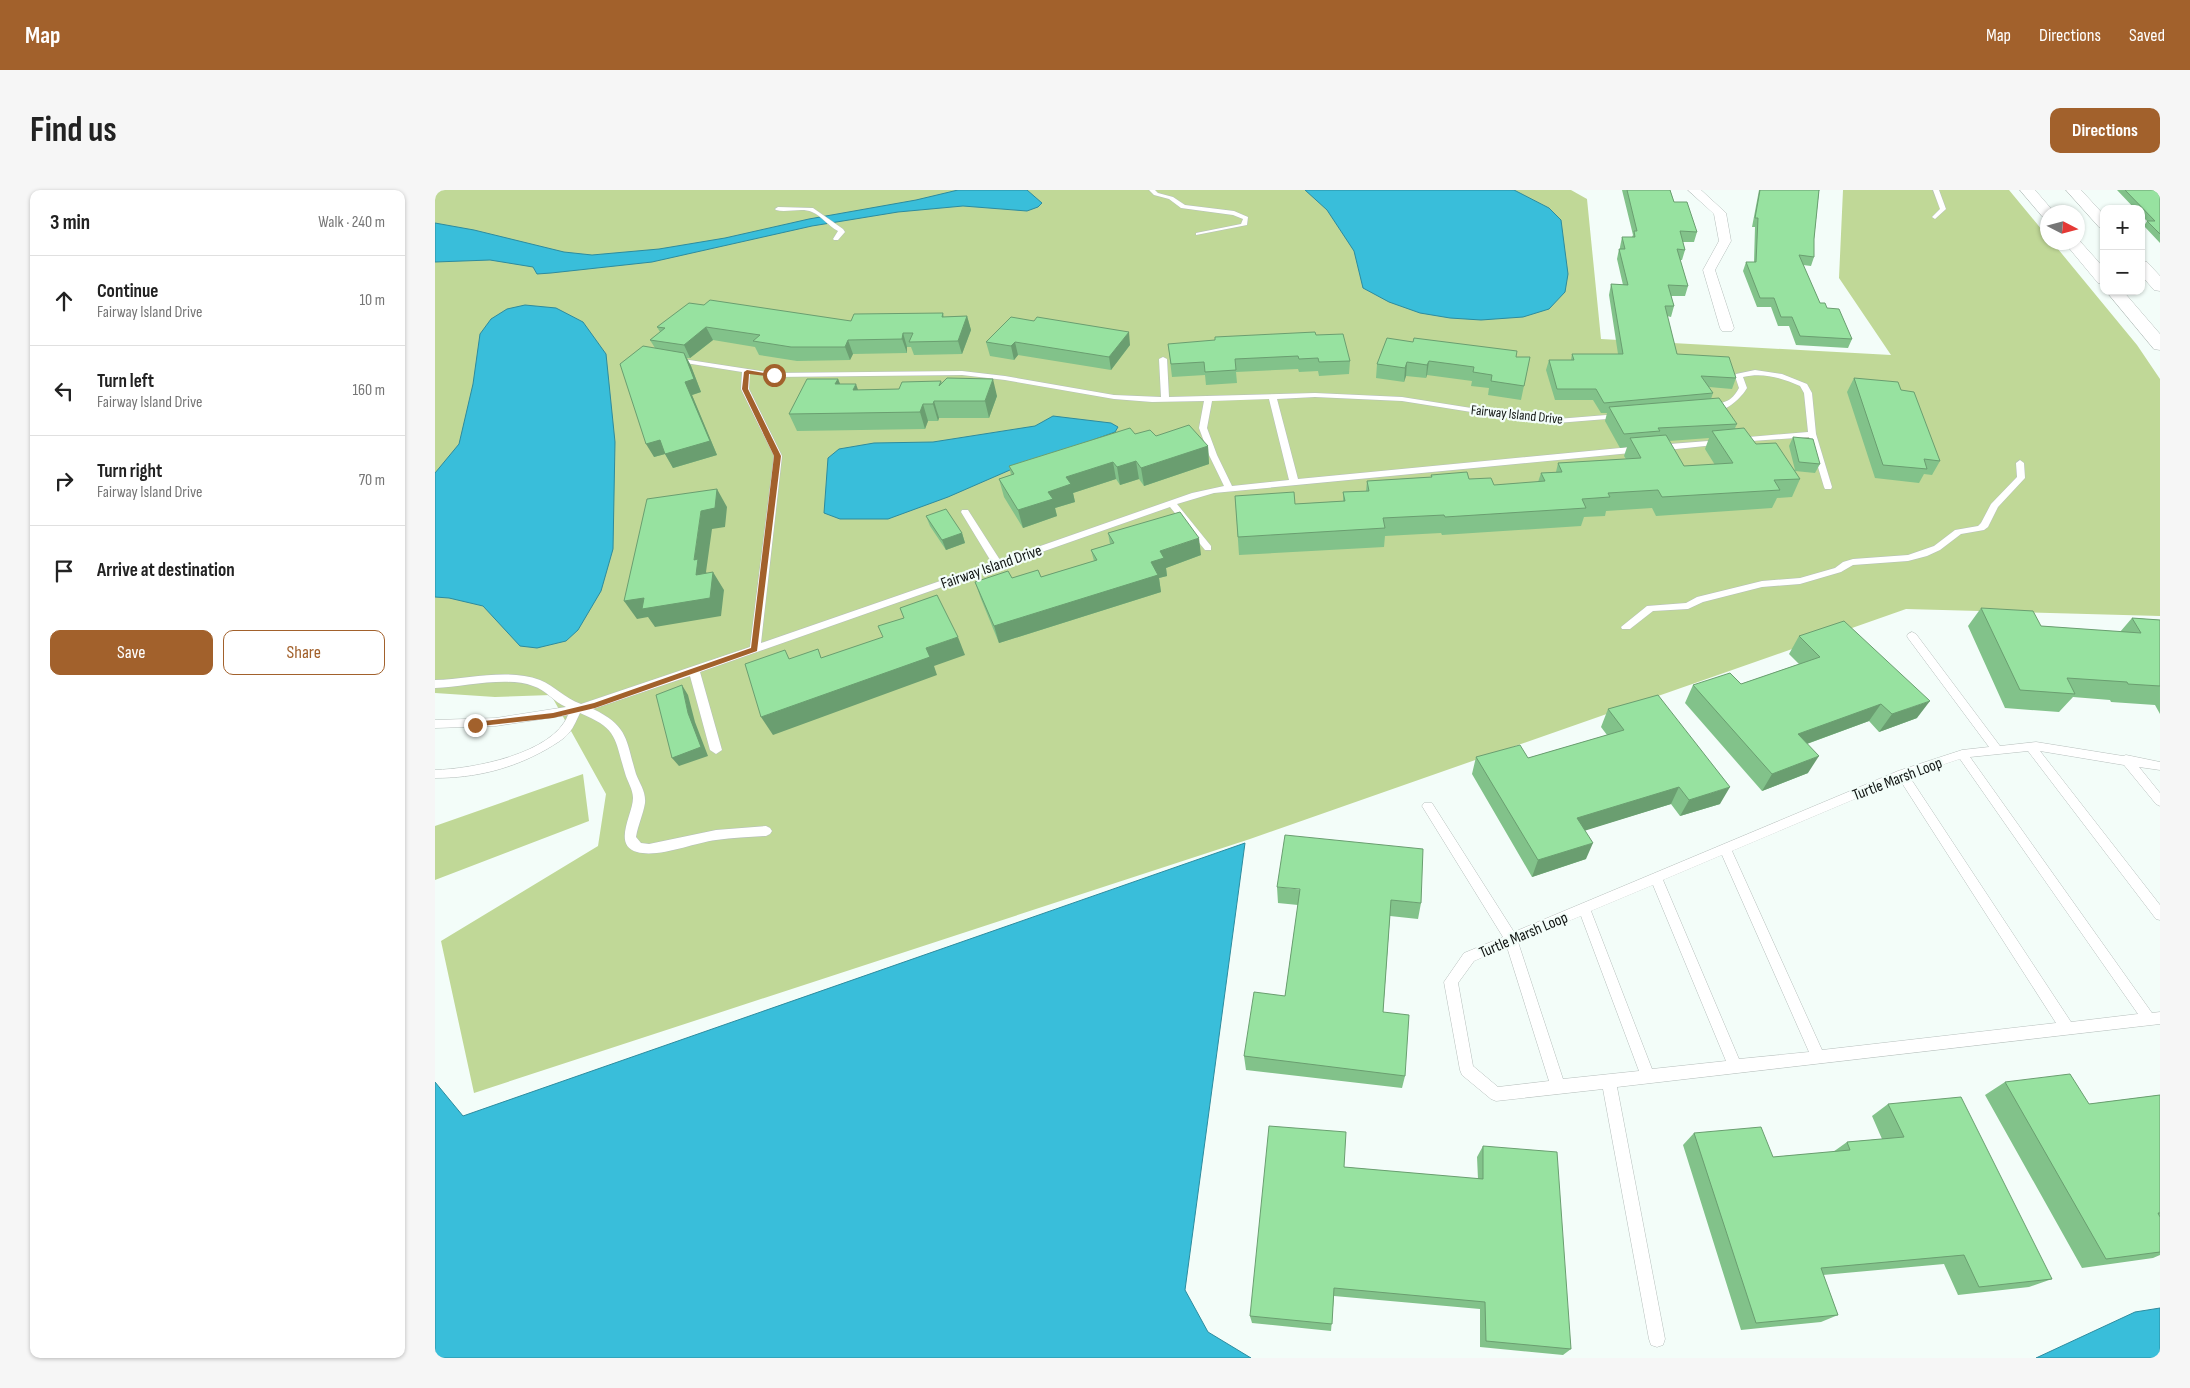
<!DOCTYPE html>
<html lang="en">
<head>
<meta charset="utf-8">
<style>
	:root { --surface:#fff; --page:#f6f6f6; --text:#222; --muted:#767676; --line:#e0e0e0; --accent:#a2612c }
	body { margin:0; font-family:"Sofia Sans Condensed",sans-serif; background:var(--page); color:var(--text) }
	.controls { position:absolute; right:15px; top:15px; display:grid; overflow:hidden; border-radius:10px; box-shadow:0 1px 4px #0004 }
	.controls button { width:45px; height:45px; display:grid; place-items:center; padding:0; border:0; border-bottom:1px solid var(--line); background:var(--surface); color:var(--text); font:25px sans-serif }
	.compass { position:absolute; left:1605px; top:15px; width:45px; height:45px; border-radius:50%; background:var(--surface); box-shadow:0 1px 4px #0004; rotate:96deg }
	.stop { position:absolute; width:15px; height:15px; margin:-11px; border:4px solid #a2612c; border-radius:50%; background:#fff }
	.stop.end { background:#a2612c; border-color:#fff; box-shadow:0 1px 5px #0008 }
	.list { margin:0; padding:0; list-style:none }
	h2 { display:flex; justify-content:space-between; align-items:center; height:65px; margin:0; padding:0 20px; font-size:21px }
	h2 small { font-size:16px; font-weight:400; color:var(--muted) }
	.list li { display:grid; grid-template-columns:32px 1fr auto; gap:15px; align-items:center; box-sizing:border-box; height:90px; padding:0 20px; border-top:1px solid var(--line) }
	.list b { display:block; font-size:19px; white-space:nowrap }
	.list p { margin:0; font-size:16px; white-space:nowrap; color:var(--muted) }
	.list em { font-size:16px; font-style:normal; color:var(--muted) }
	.actions { display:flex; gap:10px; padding:15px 20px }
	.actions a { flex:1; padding:11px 0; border:1px solid var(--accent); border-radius:10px; text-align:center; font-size:18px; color:var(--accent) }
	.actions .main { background:var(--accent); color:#fff }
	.icon { flex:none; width:28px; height:28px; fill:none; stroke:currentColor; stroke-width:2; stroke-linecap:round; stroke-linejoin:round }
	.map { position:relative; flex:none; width:1725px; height:1168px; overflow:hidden; border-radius:10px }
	header { display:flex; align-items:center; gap:30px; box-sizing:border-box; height:70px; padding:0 25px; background:var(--accent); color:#fff }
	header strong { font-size:24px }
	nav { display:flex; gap:28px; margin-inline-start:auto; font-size:18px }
	.intro { display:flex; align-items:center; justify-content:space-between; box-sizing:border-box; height:120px; padding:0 30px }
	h1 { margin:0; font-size:35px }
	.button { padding:12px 22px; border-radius:10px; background:var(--accent); color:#fff; font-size:18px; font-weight:700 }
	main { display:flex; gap:30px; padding:0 30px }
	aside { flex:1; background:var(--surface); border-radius:10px; box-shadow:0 1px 4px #0004 }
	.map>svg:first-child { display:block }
</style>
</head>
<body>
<header>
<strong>Map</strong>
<nav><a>Map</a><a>Directions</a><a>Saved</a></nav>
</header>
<div class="intro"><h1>Find us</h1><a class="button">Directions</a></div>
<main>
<aside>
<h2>3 min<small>Walk · 240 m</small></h2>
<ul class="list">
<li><svg class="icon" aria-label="ahead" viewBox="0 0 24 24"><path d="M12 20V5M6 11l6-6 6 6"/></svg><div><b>Continue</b><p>Fairway Island Drive</p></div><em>10 m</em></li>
<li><svg class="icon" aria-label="left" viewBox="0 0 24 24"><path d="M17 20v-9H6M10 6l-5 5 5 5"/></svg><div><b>Turn left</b><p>Fairway Island Drive</p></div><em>160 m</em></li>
<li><svg class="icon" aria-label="right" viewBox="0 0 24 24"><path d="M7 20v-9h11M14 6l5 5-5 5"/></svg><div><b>Turn right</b><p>Fairway Island Drive</p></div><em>70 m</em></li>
<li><svg class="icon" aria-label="arrive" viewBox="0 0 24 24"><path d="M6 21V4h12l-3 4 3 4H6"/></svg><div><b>Arrive at destination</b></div></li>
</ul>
<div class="actions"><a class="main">Save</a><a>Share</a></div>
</aside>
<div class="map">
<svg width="1725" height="1168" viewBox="0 0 1725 1168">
	<rect width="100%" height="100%" fill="#f3fdf9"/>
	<path fill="#c0d897" d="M0 0H1136L1152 9 1166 149 1456 165 1404 88 1408 0H1574L1612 46V52L1618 53 1702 155 1725 189V426L1471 419 815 649 39 903 6 751 163 656 171 604 116 505 60 507 0 503Z
		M148 584 154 631 0 690V636Z"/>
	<path fill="#39beda" stroke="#2d8b9e" d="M523 0H592L607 13 603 17 592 21 528 16 463 22 377 36 217 72 116 83 102 84 98 77 55 70 0 72V33L39 40 129 62 157 65 224 59 290 48 374 29 481 10Z
		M870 0H1079L1114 18 1126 30 1133 84 1130 102 1114 119 1088 127 1046 130 1015 128 985 123 954 112 928 98 919 61 892 20Z
		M90 115 121 118 148 132 171 164 180 252 178 359 166 401 143 440 131 451 102 458 85 456 48 416 14 408 0 407V283L24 254 38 194 45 144 56 129 72 119Z
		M618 226 676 233 683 237 680 242 575 280 513 307 453 329H405L389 323 393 268 404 259 439 253 498 252 600 236Z
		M810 653 750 1100 773 1142 816 1168H0V892L28 926Z
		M1725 1118V1168H1601L1700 1122Z"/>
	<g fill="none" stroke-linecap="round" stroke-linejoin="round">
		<g stroke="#b6bfbc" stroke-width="1">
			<path id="lane" d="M714 0H720L723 3 738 7 750 15 799 21 813 27 812 35 761 45V43L806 34 808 29 798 25 746 18 734 9 719 5Z
				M1498 0H1504L1511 19 1500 29 1497 27 1505 19Z
				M343 17 378 18 408 39 410 42 403 50H399L398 49 403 41C393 36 387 26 377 22 367 17 352 23 341 20L340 19Z
				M235 167 339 183 527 181 570 186 679 205 726 207 724 169 728 167 732 169 734 207 880 203 967 207 1074 224 1122 229 1184 224 1188 226 1184 228 1122 233 1074 228 967 211 880 207 842 209 863 289 1206 256 1210 259 1206 262 779 303 742 314 776 356V360H770L735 317 265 482 287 560 281 564 275 560 255 486 158 519C194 536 191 551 201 584 205 594 211 602 210 613 208 625 203 635 201 647L206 653 214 654 281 640 331 636 335 638 337 641 335 644 331 646C315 647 298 648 281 650 258 653 224 668 202 662 177 655 198 624 198 608 198 599 192 591 190 583 179 547 183 539 145 523 142 529 139 537 134 543 128 550 120 554 112 559 77 579 40 588 0 588V580C37 579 118 564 133 525L61 536 0 538V530L61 528 131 517C119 512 111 500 98 496 71 486 29 497 0 498V490C34 489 73 478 105 490 120 496 129 508 146 514L315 457 339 266 306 199 307 182 238 171H235ZM315 183 339 187 527 185 570 190 679 209 717 212 769 211 764 238 774 265 789 296 757 303 565 370 533 320H527L526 322 557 373 326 453 347 266 314 199ZM834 209 854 290 797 296 782 265 772 238 777 211Z
				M1320 180 1347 184 1372 194 1377 203 1381 244 1397 297 1396 299H1390L1389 297 1374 247 1302 252 1298 250 1302 248 1373 242 1369 203 1365 196C1347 188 1328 182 1308 187L1312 198C1305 210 1285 228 1271 218 1285 209 1293 218 1304 198L1300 186 1301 184Z
				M1286 250 1290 252 1289 254 1222 261 1218 258 1222 255Z
				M1585 270 1589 273 1590 288 1563 317 1553 337 1549 340 1526 344 1505 360 1492 366 1473 371 1418 375 1406 382 1365 394 1327 397 1268 412 1253 419 1218 421 1195 439H1187L1186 437 1212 416 1251 413 1262 407 1327 391 1365 388 1400 378 1408 372 1418 369 1473 365 1499 356 1520 340 1543 336 1546 333 1556 314 1582 287 1581 273Z
				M1477 442 1481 444 1565 556 1601 552 1688 566 1691 565 1725 572V580L1704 577 1725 603V616L1721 614 1689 575 1605 561 1725 715V730L1721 729 1593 561 1535 567 1717 823 1725 822V834L1182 897 1230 1149 1228 1155 1222 1157 1216 1155 1214 1149 1168 899 1061 911 1056 909 1027 885 1025 880 1009 792 1029 763 1068 747 987 616 989 613H997L1079 742 1463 581 1527 560 1554 557 1473 448 1472 446 1473 444ZM1525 569 1703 824 1636 832 1474 586ZM1465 590 1621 833 1387 860 1297 661ZM1287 665 1374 862 1304 869 1228 690ZM1218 695 1291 871 1217 879 1156 721ZM1146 726 1204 881 1128 889 1083 752ZM1072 757 1114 891 1063 897 1038 876 1023 793 1039 771Z"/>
		</g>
		<g stroke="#b6bfbc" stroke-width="1">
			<path id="street" d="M1253 0H1266L1291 23 1296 51 1280 80 1299 138 1297 141H1287L1285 138 1268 80 1284 51 1279 24Z"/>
		</g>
		<g stroke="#b6bfbc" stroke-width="1">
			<path id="secondary" d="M1585 0H1600L1619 22H1612V27L1607 26Z
				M1631 0H1646L1669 25V39L1664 37Z
				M1643 49 1669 78V94L1663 93 1629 52H1642Z
				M1706 70 1712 72 1725 86V101L1719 100 1706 85Z
				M1671 101H1688L1725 144V160L1719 159Z"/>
		</g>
		<use href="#lane" fill="#fff" fill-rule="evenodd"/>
		<use href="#street" fill="#fff" fill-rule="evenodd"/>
		<use href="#secondary" fill="#fff" fill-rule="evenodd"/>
	</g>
	<path fill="#82c28a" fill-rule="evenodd" d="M1187 0H1235L1239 12 1262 42 1259 52H1248L1250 60 1247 70H1245L1253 96 1250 106H1236L1239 116 1236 127 1232 126 1242 164 1301 188 1297 199 1274 197 1278 203 1276 209 1302 234 1300 238 1321 254 1360 280 1354 256 1358 247 1385 274 1380 283 1360 281 1365 289 1357 307 1342 308 1337 318 1221 326 1217 318 1171 321 1170 326 1149 327 1146 336 1007 345 1006 343 950 346 949 357 804 365 800 306 860 314 908 311V302L931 301 932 291 996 287V285L1034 289 1059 295 1103 292 1106 283 1121 282 1123 273 1191 269 1189 266 1192 257 1185 258 1170 231 1172 223H1166L1158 210H1120L1111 180 1114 170H1136L1137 164H1183L1174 105 1176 94 1188 95 1182 69 1184 59H1185V57L1187 47H1197L1198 45ZM1274 248 1270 259 1280 275 1249 276 1234 251Z
		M1324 0H1385L1384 1 1379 49V67L1376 76 1368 75 1385 113 1392 118 1417 149 1413 158 1361 155 1354 136H1343L1336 117H1322L1308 81 1311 72H1319L1320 37H1317Z
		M1682 0H1725V53L1709 36 1712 31 1706 25V19H1700Z
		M508 123 509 127 532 126 536 140 527 164 479 165 476 157H472V163L418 164 415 170 362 171 324 165 320 157 278 150 255 168H252L256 176 266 202 257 205 282 265 238 278 230 264 219 267 220 158 215 150 225 142 222 137 416 131Z
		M576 127 695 155 676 180 583 165 579 170 555 166 551 152Z
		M978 152 1081 167H1095L1086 210 1053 205 1054 198 1036 196 1037 191 992 185 991 188 971 186 969 192 941 188 942 174Z
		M733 154 915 171 914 184 884 186 883 181 864 182 863 179 801 182 802 193 771 195 770 185 737 187Z
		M1419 188 1466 200 1505 271 1497 285 1489 284 1484 293 1440 288 1412 202Z
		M403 189 405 194 423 200 464 199 506 191 507 193 562 206 554 228H504L503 231H493L490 239 362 241 354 224Z
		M700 244 721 246 773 256 774 274 709 296 704 289 685 295 681 289 638 303 640 312 620 318 622 326 588 338 569 307 564 289 576 285 574 276Z
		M491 326 527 343 530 353 511 360 495 336Z
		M673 343 766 365 731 378 732 386 724 388 726 402 564 453 546 409 540 392 606 387 659 371 656 360 675 354Z
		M1546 418 1606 436 1685 442 1697 428 1725 430V524L1720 515 1676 512 1675 510 1638 507 1624 522 1570 518 1533 436Z
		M1364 446 1482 528 1444 542 1434 531 1372 554 1373 583 1327 601 1250 513 1258 495 1306 494 1364 474 1354 464Z
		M1173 519 1285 614 1245 626 1236 614 1150 640 1151 669 1097 687 1037 584 1041 567 1093 568 1172 545 1166 537Z
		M842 697 986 713 983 729 955 726 948 822 970 886 967 898 811 880 809 866 850 806 863 715 843 713Z
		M1570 892 1654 914 1725 905V1065L1718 1068 1647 1078 1550 905Z
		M1453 914 1617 1089 1594 1097 1523 1105 1509 1074 1388 1085 1403 1125 1386 1132 1306 1140 1248 955 1259 943 1338 967 1398 962 1412 952 1447 949 1437 926Z
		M1048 956 1136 1159 1128 1165 1045 1157V1119L899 1106 896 1141 817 1133 815 1126 909 977 1043 989 1042 967Z"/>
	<path fill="#6a9e70" d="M532 126 536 140 527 164 523 151Z
		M271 137 278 150 255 168 249 155Z
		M694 142 695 155 676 180 674 167Z
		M468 143 472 157V163L467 149Z
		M413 150 418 164 415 170 410 157Z
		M580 152 583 165 579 170 576 156Z
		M249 163 256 176 266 202 257 205 282 265 238 278 230 264 219 267 211 254 250 192Z
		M994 171 992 185 991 188 992 175Z
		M972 172 971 186 969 192 970 178Z
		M403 189 410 206 400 194Z
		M558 189 562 206 554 228 550 211Z
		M421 194 427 211 418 200Z
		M499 211 504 228 503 231 498 214Z
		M488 214 493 231 490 239 485 222Z
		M773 256 774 274 709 296 706 278Z
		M701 271 704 289 685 295 682 277Z
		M678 272 681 289 638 303 640 312 620 318 622 326 588 338 583 320 613 302 631 287Z
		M282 299 292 317 290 337 277 339 271 382 274 387 261 385 259 370 266 321Z
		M527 343 530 353 511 360 507 350Z
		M764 348 766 365 731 378 732 386 724 388 726 402 564 453 559 436 716 372 725 361Z
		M278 382 289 400 286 426 220 437 213 427 202 429 189 411Z
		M523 447 530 465 499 476 502 485 338 545 326 527 491 458Z
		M247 495 253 505 260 532 273 566 244 576 237 568 253 523Z
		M1495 511 1482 528 1444 542 1457 524Z
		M1446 514 1434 531 1352 561 1363 544Z
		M1384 566 1373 583 1327 601 1337 584Z
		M1244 597 1236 614 1136 645 1142 628Z
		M1295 597 1285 614 1245 626 1254 610Z
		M1158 653 1151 669 1097 687 1103 670Z"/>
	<path fill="#97e2a0" stroke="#6a9e70" d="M1192 0H1235L1239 12H1252L1262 42 1245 41 1250 60 1242 59 1253 96 1233 95 1239 116H1230L1242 164 1294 167 1301 188 1266 186 1278 203 1169 213 1161 199H1122L1114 170H1139L1137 164H1188L1176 94 1193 95 1184 59H1190L1187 47H1200L1199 41H1202Z
		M1325 0H1384L1379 49V67L1364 65 1385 113H1390L1392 118 1404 119 1417 149 1365 146 1357 127H1346L1339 108H1325L1311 72H1321L1323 28H1320Z
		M1690 0H1725V44L1712 31H1720Z
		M275 110 416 131 419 124 508 123 507 127 532 126 523 151 474 152 478 143H468L467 149 413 150 410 157H356L318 151 325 145 271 137 249 155 215 150 230 138 222 137 254 113 269 115Z
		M576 127 599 131 602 127 694 142 674 167 580 152 576 156 551 152Z
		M880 142 881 145 908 144 915 171 884 172 883 168 864 169 863 166 800 169 801 180 770 182 769 172 736 174 733 154 780 150V147Z
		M952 148 978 152 979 148 1082 161 1081 167H1095L1089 196 1056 191 1057 185 1038 182 1039 177 994 171 992 175 972 172 970 178 942 174Z
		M208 156 249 163 259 189 250 192 275 251 230 264 225 250 211 254 185 174Z
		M512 188 558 189 550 211H499L498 214H488L485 222 354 224 372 189H403L400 194H421L418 200 464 199 467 192 506 191 504 196Z
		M1419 188 1463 192 1466 200 1479 202 1505 271 1489 269 1492 279 1448 275Z
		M1284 208 1302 234 1223 238 1225 241 1189 244 1174 217Z
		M754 235 773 256 706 278 701 271 682 277 678 272 631 287 636 294 613 302 618 309 583 320 564 289 579 284 574 276 695 238 700 244 715 240 721 246Z
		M1309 238 1321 254 1341 253 1365 289 1339 290 1345 300 1227 307 1223 300 1173 303 1175 307 1147 309 1151 318 1010 327 1009 325 948 328 950 338 803 347 800 306 859 302 860 314 910 311 908 302 934 301 932 291 997 287 996 285 1032 282 1034 289 1056 288 1059 295 1110 291 1106 283 1127 282 1123 273 1206 268 1195 248 1231 245 1249 276 1298 273 1277 241Z
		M1358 247 1378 249 1385 274 1364 272Z
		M282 299 280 318 266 321 259 370 263 369 261 385 278 382 275 408 207 419 209 408 189 411 212 309Z
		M511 319 527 343 507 350 491 326Z
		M745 322 764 348 725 361 729 368 716 372 723 385 559 436 540 392 573 381 577 388 603 380 606 387 662 370 656 360 679 353 673 343Z
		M502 405 523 447 491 458 495 467 326 527 310 474 350 460 354 469 383 459 386 468 448 447 443 436 469 428 465 418Z
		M1546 418 1598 421 1606 436 1706 443 1697 428 1725 430V496L1693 494 1692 492 1632 488 1640 504 1585 500Z
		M1409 431 1495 511 1457 524 1446 514 1363 544 1384 566 1337 584 1258 495 1295 483 1306 494 1385 467 1364 446Z
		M247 495 253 523 266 557 237 568 221 505Z
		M1223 505 1295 597 1254 610 1244 597 1142 628 1158 653 1103 670 1041 567 1085 555 1093 568 1189 540 1173 519Z
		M850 645 988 659 986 713 956 710 948 822 974 825 970 886 809 866 819 802 850 806 865 699 842 697Z
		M1635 884 1654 914 1725 905V1023H1723L1725 1027V1062L1671 1069 1570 892Z
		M1526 907 1617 1089 1544 1097 1529 1065 1386 1078 1403 1125 1321 1133 1259 943 1326 937 1338 967 1415 960 1412 952 1469 947 1453 914Z
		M834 936 911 942 909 977 1048 989V956L1122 962 1136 1159 1051 1151 1050 1112 899 1098 897 1134 815 1126Z"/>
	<path fill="#a2612c" d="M312 180 341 185 339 187 314 184 313 199 346 266 322 461 160 518 118 528 37 537 36 535 40 532 118 523 159 513 316 458 339 266 307 199 309 182Z"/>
	<g text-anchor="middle" stroke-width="4.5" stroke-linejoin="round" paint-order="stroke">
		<g font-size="14" fill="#111513" stroke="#f3fdf9">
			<text transform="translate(1082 224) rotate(6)" y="5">Fairway Island Drive</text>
		</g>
		<g font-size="16" fill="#111513" stroke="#f3fdf9">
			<text transform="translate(556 376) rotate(-19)" y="6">Fairway Island Drive</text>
			<text transform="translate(1462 588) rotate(-21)" y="6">Turtle Marsh Loop</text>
			<text transform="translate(1088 744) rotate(-23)" y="6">Turtle Marsh Loop</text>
		</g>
	</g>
</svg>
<div class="controls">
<button>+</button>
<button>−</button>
</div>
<svg class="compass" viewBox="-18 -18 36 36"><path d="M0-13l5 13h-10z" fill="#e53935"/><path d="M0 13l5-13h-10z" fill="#767676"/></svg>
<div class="stop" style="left:339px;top:185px"></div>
<div class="stop end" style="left:40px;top:535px"></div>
</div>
</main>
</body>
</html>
